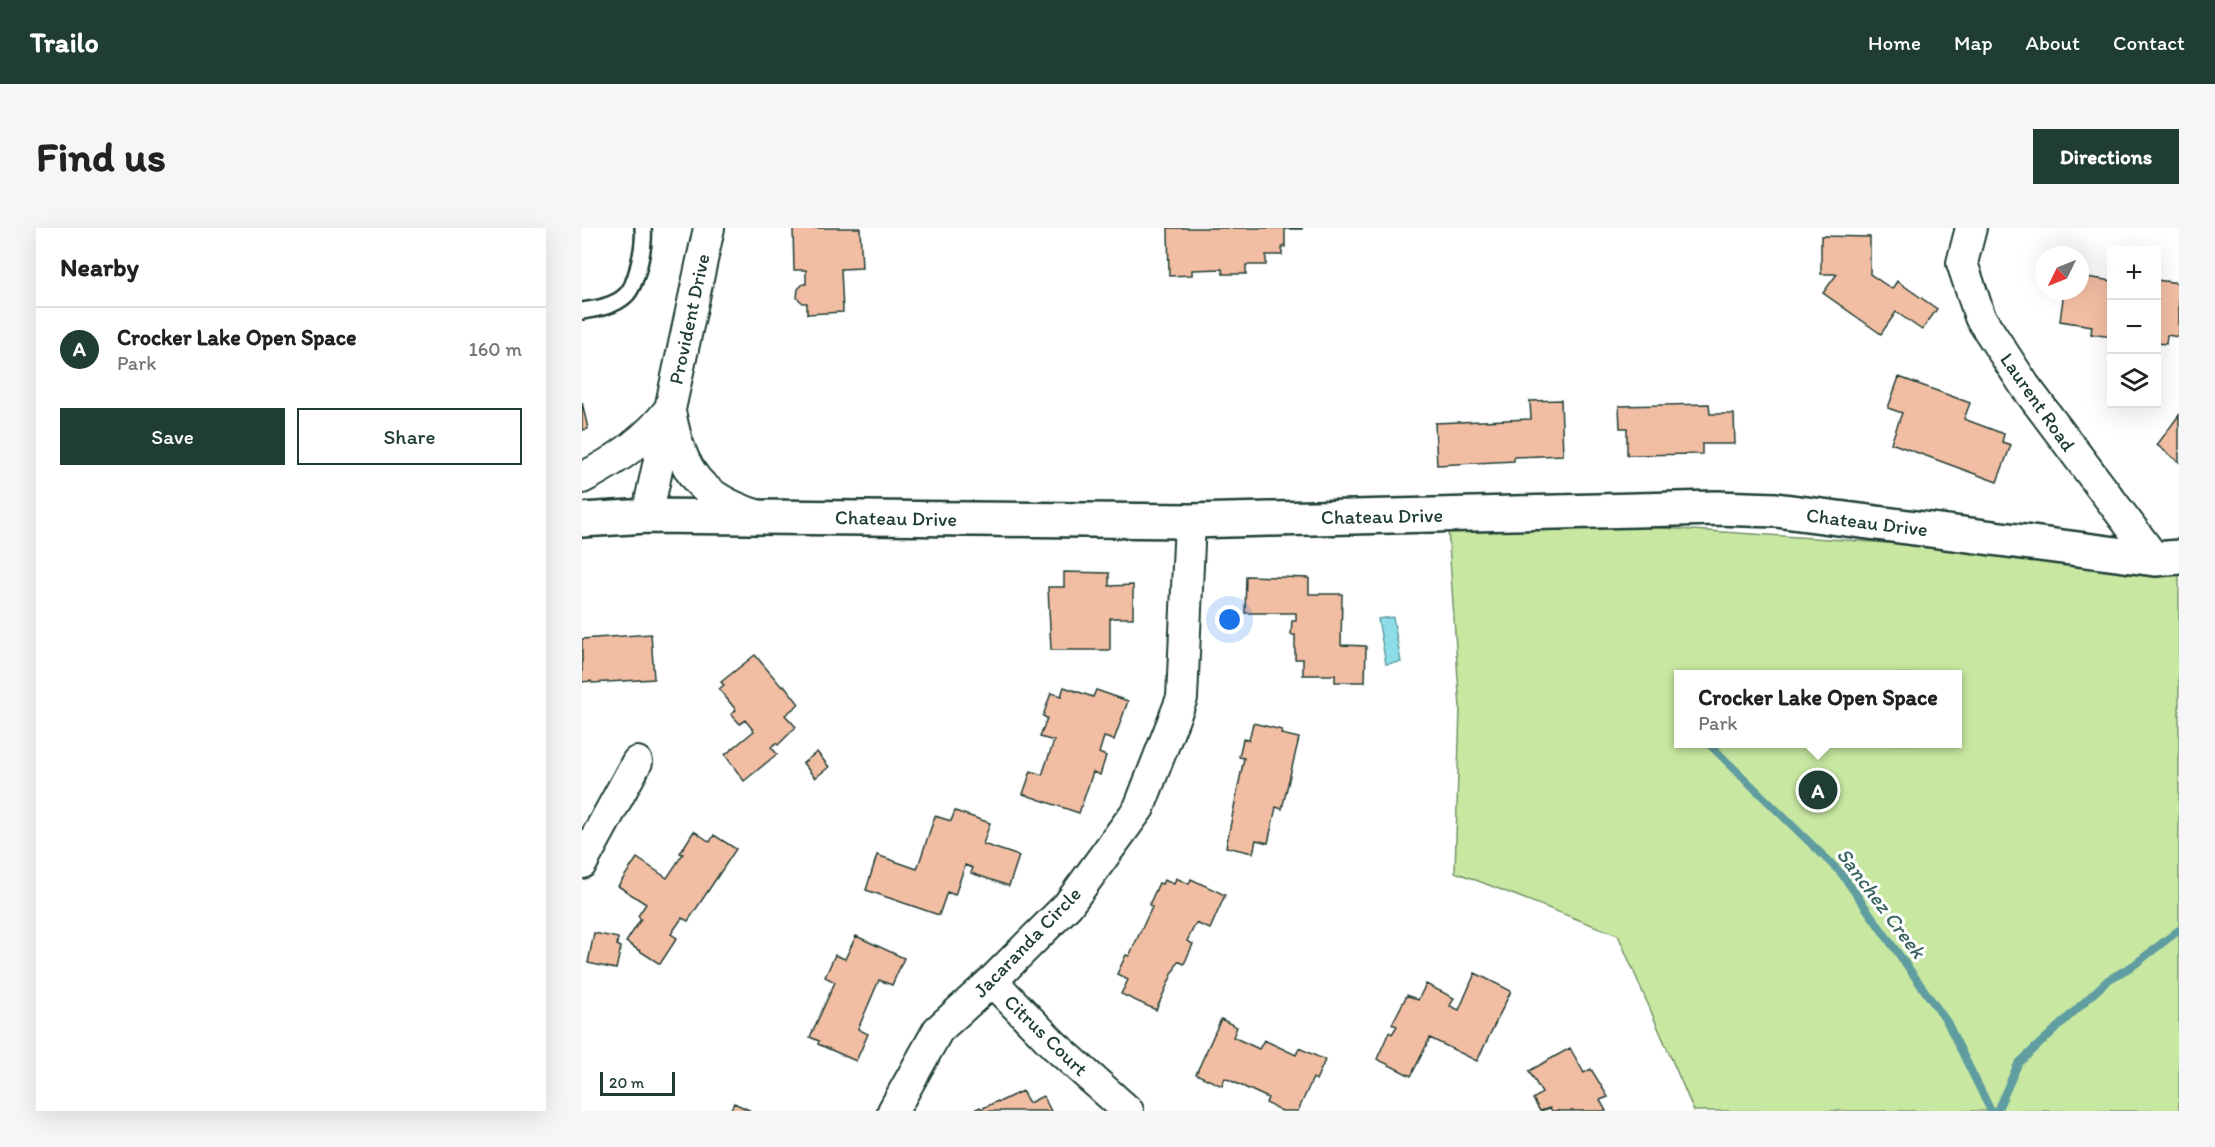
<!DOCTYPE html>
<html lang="en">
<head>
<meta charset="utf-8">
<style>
	:root { --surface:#fff; --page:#f6f6f6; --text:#222; --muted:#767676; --line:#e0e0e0; --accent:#1f3d34 }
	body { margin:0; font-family:Itim,sans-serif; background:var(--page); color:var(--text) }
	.controls { position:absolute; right:18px; top:18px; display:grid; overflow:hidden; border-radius:0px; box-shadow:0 6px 24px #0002 }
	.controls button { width:54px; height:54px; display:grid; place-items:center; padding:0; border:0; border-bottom:2px solid var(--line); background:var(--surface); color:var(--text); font:30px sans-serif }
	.compass { position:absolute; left:1453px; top:18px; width:54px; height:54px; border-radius:50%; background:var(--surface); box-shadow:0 6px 24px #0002; rotate:227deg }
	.scale { position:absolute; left:18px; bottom:15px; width:75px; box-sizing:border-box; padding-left:6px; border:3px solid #1f3d34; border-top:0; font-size:16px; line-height:21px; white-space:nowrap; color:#1f3d34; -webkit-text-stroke:4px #fff; paint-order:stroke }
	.you { position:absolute; left:648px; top:392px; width:21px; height:21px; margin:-15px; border:4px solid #fff; border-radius:50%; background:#1a73e8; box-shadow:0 0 0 9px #1a73e833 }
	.badge { display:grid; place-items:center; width:39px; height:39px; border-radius:50%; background:var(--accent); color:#fff; font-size:20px; font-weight:700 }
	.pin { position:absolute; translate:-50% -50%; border:3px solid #fff; box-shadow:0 2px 6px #0006 }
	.popup { position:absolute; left:1092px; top:442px; width:288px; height:78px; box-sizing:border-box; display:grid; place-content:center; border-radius:0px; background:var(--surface); filter:drop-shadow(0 2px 4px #0005); font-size:20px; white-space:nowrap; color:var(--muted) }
	.popup b { font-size:22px; color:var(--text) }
	.popup::after { content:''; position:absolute; left:50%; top:100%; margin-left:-12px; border:12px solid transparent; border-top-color:var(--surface) }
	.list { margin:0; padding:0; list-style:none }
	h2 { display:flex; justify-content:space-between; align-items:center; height:78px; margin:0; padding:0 24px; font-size:26px }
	h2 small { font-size:20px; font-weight:400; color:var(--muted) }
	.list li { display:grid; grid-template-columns:39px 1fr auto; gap:18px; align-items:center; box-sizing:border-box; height:84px; padding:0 24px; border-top:2px solid var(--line) }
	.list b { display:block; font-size:22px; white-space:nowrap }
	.list p { margin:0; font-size:20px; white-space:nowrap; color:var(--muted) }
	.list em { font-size:20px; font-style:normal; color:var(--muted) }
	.actions { display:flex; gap:12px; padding:18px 24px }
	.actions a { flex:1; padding:14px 0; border:2px solid var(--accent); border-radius:0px; text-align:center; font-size:21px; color:var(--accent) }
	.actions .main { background:var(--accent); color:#fff }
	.icon { flex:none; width:33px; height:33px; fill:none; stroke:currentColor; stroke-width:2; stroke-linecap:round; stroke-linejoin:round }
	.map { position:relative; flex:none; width:1597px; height:883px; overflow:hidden; border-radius:0px }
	header { display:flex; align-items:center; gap:36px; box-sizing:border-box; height:84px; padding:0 30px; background:var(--accent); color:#fff }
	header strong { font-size:28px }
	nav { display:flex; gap:33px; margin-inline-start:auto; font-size:21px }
	.intro { display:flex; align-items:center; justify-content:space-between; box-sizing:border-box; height:144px; padding:0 36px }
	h1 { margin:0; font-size:42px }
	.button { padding:15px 27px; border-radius:0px; background:var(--accent); color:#fff; font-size:21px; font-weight:700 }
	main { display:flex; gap:36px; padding:0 36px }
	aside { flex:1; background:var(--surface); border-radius:0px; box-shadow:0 6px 24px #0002 }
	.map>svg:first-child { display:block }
</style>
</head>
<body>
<header>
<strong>Trailo</strong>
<nav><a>Home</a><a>Map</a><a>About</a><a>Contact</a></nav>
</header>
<div class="intro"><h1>Find us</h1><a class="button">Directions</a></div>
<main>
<aside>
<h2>Nearby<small></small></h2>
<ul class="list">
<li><span class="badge">A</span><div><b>Crocker Lake Open Space</b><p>Park</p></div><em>160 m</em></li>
</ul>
<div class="actions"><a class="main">Save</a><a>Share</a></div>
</aside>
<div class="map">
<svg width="1597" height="883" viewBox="0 0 1597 883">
	<rect width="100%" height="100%" fill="#fff"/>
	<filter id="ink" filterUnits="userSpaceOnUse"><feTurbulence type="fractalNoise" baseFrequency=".0167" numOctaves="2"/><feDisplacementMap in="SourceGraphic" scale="12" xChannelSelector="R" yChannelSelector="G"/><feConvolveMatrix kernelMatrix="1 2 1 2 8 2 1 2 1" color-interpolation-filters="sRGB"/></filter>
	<g filter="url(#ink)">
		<path fill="#c8e8a1" stroke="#74926a" stroke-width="1.5" fill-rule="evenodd" d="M865 286 1597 334V883H1112L1036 707 873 644 878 480ZM1096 446H1376V516H1096Z"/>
		<path fill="#8ddde9" stroke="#619da1" stroke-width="1.5" d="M811 389 819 434 804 436 796 391Z"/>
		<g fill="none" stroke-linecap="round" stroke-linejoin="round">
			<path stroke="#619da1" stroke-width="8" d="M1127 516 1259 645 1365 794 1409 883
				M1415 883 1436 836 1526 752 1552 737 1597 702"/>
		</g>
		<path fill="#f2bea3" stroke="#1f3d34" stroke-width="1.5" d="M222 0H278L280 40 259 41 261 84 225 86V75H221L215 70 216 61 221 56H224V42H212L211 1Z
			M586 0H720V1H703V19H700V27H684V37H664V46H641L640 41 610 42V47L587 48Z
			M1239 8 1288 9V46L1310 61 1315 53 1355 81 1340 102 1314 84 1299 106 1241 65 1255 46H1239Z
			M1498 48 1530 53V109L1509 106 1510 98 1478 93 1482 63H1498Z
			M1574 52 1597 55V109L1585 107 1584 116 1574 115Z
			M1317 149 1388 175 1382 191 1422 206 1420 214 1429 217 1415 254 1309 215 1320 185 1306 180Z
			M979 172 981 227 932 229V233L855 237 853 195 949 191 948 173Z
			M0 174 6 201 0 202Z
			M1127 176 1128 186H1152L1153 216H1120V226L1045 227V200H1038L1037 178Z
			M1597 187V234L1575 217Z
			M482 344 527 345V358L551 357V390H528V422H469L466 359H482Z
			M664 348 727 350V366H760L759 417 784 418 783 454H753V447H721V431H713V407H709L710 393H714V385H663Z
			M69 406 72 451 10 455 9 453 0 454V411Z
			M173 427 200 459 202 457 217 476 203 487 214 499 196 517 194 515 189 519 195 526 162 553 143 527 172 503 163 492 158 496 149 486 154 482 137 461 142 457 139 454Z
			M482 459 511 469 514 462 546 473 532 512 522 509 517 525 524 528 518 547 511 544 497 585 441 566 449 543 460 547 472 513 458 509 465 490 461 488 469 465 479 468Z
			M671 495 700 502 699 506 717 510 700 581 694 579 686 615 674 612 671 625 644 619 662 530 657 529 661 511 667 512Z
			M235 524 247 539 233 550 221 535Z
			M373 583 408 595 401 616 437 628 427 658 389 645 391 640 383 637 373 667 365 664 357 687 284 662 295 627 335 641 353 588 369 593Z
			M112 603 128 614 132 607 154 621 106 693 100 690 89 706 95 710 78 736 44 714 59 691 56 688 64 676 36 658 55 630 85 650 101 626 98 625Z
			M594 650 607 656 609 651 643 667 628 701 614 695 605 713 611 716 602 736 596 733 574 782 539 766 546 752 535 746 544 727 547 728 570 679 567 677 577 655 580 656 582 652 592 656Z
			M12 705 36 710 35 717 39 719 34 741 6 735Z
			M274 708 322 730 310 757 297 752 276 801 286 806 274 833 236 816 237 813 228 809 253 754 243 749 253 727 263 731Z
			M893 745 929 763 895 833 848 810 829 848 795 831 807 804 810 806 815 798 810 796 825 767 836 772 844 756 872 770 868 778 877 782Z
			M639 791 655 799 651 809 677 821 682 812 714 827 717 820 743 832 734 852 731 850 716 883H700L684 875 686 870 643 850 640 858 614 846Z
			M988 820 1002 845 1009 841 1026 869 1018 872 1024 883H970L968 880 958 883 951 871 960 865 947 843Z
			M440 863 447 875 461 868 469 883H390L398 879 399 881 416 873 417 874Z
			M152 875 169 883H148Z"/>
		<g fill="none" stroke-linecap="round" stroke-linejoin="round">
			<g stroke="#1f3d34" stroke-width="20">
				<path id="service" d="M0 83C14 81 33 78 44 67 55 56 63 16 61 0"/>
			</g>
			<g stroke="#1f3d34" stroke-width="34">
				<path id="minor" d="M1389 0 1380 35 1398 89 1443 158 1573 331
					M89 188C100 245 119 269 174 287
					M0 250C34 233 64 212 87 182
					M65 288 127 0
					M0 635 55 534
					M410 753 472 817 546 883
					M311 883 356 802 410 753 486 677 557 580 600 470 608 293"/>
			</g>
			<g stroke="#1f3d34" stroke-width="38">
				<path id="tertiary" d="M0 292 65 288 608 293 1134 280 1194 282 1573 331 1597 329"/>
			</g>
			<use href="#service" stroke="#fff" stroke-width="15"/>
			<use href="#minor" stroke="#fff" stroke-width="30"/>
			<use href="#tertiary" stroke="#fff" stroke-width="33"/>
		</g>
	</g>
	<g text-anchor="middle" stroke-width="6" stroke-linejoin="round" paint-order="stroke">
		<g font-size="20" fill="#1f3d34" stroke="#fff">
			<text transform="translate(107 91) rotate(-78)" y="7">Provident Drive</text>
			<text transform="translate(1456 174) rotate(55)" y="7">Laurent Road</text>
			<text transform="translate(800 288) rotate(-1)" y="7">Chateau Drive</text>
			<text transform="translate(314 290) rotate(1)" y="7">Chateau Drive</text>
			<text transform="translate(1285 294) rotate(7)" y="7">Chateau Drive</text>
			<text transform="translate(445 714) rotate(-46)" y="7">Jacaranda Circle</text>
			<text transform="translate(464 807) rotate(44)" y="7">Citrus Court</text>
		</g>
		<g font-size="21" font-style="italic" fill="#3a6561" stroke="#fff">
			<text transform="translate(1299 675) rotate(53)" y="7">Sanchez Creek</text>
		</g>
	</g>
</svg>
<div class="controls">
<button>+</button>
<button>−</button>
<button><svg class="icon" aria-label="layers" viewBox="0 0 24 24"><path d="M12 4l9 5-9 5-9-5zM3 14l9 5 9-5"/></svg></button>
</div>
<svg class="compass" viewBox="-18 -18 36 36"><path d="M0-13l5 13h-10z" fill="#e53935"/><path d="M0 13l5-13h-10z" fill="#767676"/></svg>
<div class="scale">20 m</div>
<div class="you"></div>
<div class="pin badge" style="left:1236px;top:562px">A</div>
<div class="popup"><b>Crocker Lake Open Space</b>Park</div>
</div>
</main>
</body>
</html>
